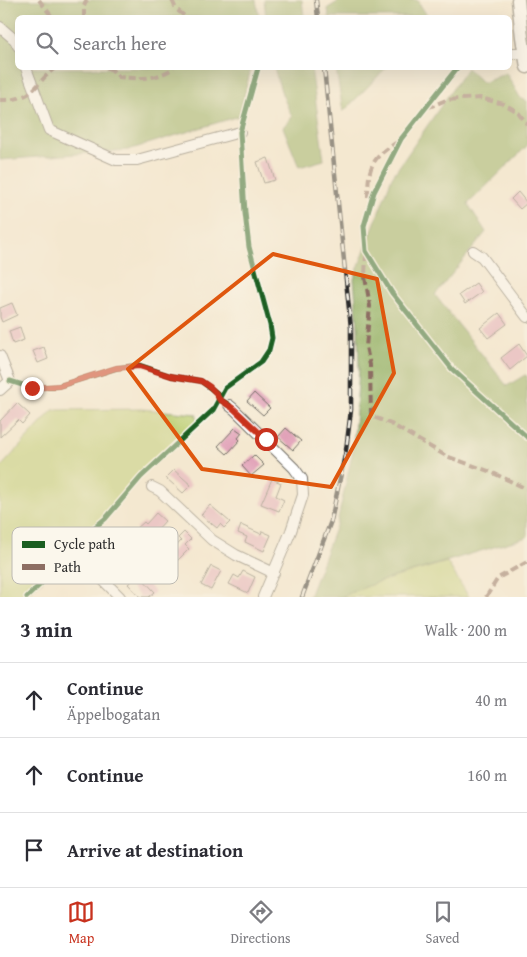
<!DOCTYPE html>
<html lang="en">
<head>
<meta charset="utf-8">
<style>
	:root { --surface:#fff; --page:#f2f2f3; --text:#2b2b33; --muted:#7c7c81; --line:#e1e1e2; --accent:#c8321e }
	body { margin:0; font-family:"Gentium Book Plus",serif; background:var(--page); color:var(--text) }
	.stop { position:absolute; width:15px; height:15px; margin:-11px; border:4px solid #c8321e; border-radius:50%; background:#fff }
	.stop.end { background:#c8321e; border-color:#fff; box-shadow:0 1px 5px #0008 }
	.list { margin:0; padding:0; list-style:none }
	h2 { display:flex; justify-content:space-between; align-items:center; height:65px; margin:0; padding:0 20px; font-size:21px }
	h2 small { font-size:16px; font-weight:400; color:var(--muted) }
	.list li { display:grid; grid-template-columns:32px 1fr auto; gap:15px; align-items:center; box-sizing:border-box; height:75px; padding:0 20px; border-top:1px solid var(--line) }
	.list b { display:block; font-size:19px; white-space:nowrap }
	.list p { margin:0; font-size:16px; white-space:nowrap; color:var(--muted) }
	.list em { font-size:16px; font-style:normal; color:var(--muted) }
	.icon { flex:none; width:28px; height:28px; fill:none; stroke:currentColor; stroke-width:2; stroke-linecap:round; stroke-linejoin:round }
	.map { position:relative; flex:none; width:527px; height:597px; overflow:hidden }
	.search { position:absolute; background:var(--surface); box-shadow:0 5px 20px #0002; left:15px; right:15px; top:15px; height:55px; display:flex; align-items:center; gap:12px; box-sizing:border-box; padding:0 18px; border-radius:8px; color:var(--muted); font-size:19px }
	.sheet { height:290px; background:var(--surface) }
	nav { display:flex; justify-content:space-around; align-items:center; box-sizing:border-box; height:70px; border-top:1px solid var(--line); background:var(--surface); font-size:14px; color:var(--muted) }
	nav a { display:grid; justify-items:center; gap:2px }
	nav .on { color:var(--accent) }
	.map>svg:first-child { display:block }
</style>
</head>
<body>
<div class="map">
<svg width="527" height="597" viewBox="0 0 527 597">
	<rect width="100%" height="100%" fill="#fbf7ec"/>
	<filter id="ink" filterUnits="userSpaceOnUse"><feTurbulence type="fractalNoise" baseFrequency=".02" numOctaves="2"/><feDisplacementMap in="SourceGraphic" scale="10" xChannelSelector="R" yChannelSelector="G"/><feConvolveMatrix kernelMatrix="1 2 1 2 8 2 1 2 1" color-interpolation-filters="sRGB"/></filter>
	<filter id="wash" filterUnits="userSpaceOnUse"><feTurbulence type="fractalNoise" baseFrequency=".0096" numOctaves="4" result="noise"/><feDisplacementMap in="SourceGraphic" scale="20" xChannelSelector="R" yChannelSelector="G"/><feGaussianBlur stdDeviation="1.12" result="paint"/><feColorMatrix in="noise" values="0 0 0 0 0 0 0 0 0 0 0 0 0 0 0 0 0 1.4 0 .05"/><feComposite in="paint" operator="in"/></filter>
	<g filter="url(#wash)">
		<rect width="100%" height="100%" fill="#f4e8d0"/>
		<path fill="#bbcd71" stroke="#737c4e" d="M142 409 196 414 198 422 139 476 101 521 68 548 46 577 27 594 24 597H0V468L53 410Z
			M447 562 469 597H340L378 582Z"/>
		<path fill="#94b063" stroke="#606e47" d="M0 0H256L259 17 18 18V68H251L239 116 128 150 0 160Z
			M264 0H302L304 17H266Z
			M341 0H417L428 17H329L328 8Z
			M274 68H311L324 160 299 167 283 127 292 117 282 94Z
			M336 68H386L343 112Z
			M467 68 483 83 506 73 521 99 527 101V146L468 204 486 232 435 295 507 386 525 375 527 376V537L378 582 340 597H309L337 523 353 451 359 370 358 328 354 279 392 177Z"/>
		<g id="blocks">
			<path fill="#e1a1b8" d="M268 158 275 180 264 183 257 162Z
				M518 192 527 203 520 209 511 199Z
				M476 283 482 292 465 304 459 295Z
				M12 303 17 315 2 322 0 317V308Z
				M499 313 507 324 488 338 480 328Z
				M20 327 24 340 13 344 9 331Z
				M519 344 527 356 510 370 501 358Z
				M44 347 48 359 38 363 33 351Z
				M254 393 270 408 263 415 247 401Z
				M17 403 30 415 22 424 18 420 0 437V421Z
				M235 428 242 433 238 438 240 440 227 454 218 446Z
				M286 428 301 441 293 450 278 437Z
				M254 455 264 465 251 476 242 466Z
				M174 470 191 485 183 493 166 478Z
				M272 479 281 483 276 496 284 500 279 511 261 504Z
				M210 505 230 522 224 528 220 524 217 528 201 515Z
				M156 513 165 521 148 540 136 529 144 522 146 524Z
				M241 525 261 534 262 531 271 535 264 551 245 542 247 537 238 533Z
				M184 532 191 539 185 545 189 549 175 563 168 555 181 541 178 538Z
				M211 566 221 571 211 590 201 585Z
				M243 571 255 577 248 593 229 584 234 575 239 578Z
				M139 575 155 592 149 597H140L128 584Z"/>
		</g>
	</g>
	<g filter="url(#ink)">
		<use href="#blocks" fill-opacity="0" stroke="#716d65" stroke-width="1"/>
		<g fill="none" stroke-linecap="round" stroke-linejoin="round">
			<g stroke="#716d65" stroke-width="12">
				<path id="minor" d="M0 27 15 40 18 46
					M510 53H527
					M26 68 49 130 116 160H137L240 132
					M473 251 482 257 527 317
					M0 356 10 381 0 390
					M229 405 234 409 294 468 302 479 303 495 291 531 263 597
					M152 487 160 491 212 540 236 555 274 573
					M78 560 91 568 120 597"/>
			</g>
			<g stroke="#716d65" stroke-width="15">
				<path id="tertiary" d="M518 0 522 37 527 67"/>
			</g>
			<use href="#minor" stroke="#fff" stroke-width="10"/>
			<use href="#tertiary" stroke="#fff" stroke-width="12"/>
			<g stroke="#2b2b2b" stroke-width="4.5">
				<path id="rail" d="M316 0 318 18
					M302 597 331 521 346 450 351 410V328L324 68"/>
			</g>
			<use href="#rail" stroke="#fbf7ec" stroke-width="2.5" stroke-dasharray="8" stroke-linecap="butt"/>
			<path stroke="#8d6e63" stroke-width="4" stroke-dasharray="8 4" stroke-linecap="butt" d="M39 0 53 18
				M172 0 176 9 187 18
				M84 18V6L87 0
				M107 68 112 70 119 77C142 79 154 80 174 68
				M0 100C35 100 32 86 55 68
				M427 108 446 100 480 98 504 104 518 112 527 124
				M368 197C368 166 371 158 399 141
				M366 253 365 277 370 306 366 347 370 365 371 416 391 424 446 456 491 472 527 489
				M486 597 498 578 527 562"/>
			<g stroke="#fbf7ec" stroke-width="8">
				<path id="cycleway" d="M457 68 401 139 374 192 364 226 366 251 392 293 452 369 527 437
					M10 381 32 388 45 387 59 386 117 368 139 365 171 376 201 381 217 393 219 399 229 405
					M27 597 47 578 69 549 106 518 141 477 213 410 225 388 261 362 269 350 272 338 270 325 249 247 245 213 240 132 258 68"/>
			</g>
			<use href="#cycleway" stroke="#1b5e20" stroke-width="5"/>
		</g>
	</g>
	<g fill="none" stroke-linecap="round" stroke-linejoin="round" filter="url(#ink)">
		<path stroke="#c8321e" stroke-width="6" d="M32 388 59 386 116 368 139 366 171 376 201 381 210 387 216 393 219 399 234 409 266 439"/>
	</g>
	<path d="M0 0H527V597H0ZM273 254 377 279 394 373 331 487 202 469 128 369Z" fill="#f4e8d0" fill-opacity=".55" fill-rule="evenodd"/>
	<path fill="none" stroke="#df570e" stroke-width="4" stroke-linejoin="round" d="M273 254 377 279 394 373 331 487 202 469 128 369Z"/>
	<rect x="12" y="527" width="166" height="57" rx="8" fill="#fbf7ec" stroke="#bdbab2" stroke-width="1"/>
	<rect x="22" y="541" width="23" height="7" fill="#1b5e20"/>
	<rect x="22" y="564" width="23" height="6" fill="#8d6e63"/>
	<g font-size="14" fill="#2b2b2b">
		<text x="54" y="549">Cycle path</text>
		<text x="54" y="572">Path</text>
	</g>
</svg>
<div class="stop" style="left:266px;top:439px"></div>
<div class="stop end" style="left:32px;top:388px"></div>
<div class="search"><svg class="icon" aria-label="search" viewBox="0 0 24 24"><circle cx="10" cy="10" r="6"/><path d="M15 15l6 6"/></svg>Search here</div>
</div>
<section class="sheet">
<h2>3 min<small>Walk · 200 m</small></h2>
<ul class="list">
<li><svg class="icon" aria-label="ahead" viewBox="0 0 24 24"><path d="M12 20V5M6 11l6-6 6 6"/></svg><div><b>Continue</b><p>Äppelbogatan</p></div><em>40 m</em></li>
<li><svg class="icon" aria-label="ahead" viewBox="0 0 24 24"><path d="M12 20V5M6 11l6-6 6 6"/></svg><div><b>Continue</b></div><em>160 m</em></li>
<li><svg class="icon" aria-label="arrive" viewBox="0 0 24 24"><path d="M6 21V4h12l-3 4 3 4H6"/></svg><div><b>Arrive at destination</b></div></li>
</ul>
</section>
<nav>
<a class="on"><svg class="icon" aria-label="map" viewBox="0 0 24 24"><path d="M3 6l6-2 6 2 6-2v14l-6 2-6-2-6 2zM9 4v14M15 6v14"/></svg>Map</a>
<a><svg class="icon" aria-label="directions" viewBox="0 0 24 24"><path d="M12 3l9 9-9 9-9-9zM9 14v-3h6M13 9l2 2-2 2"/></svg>Directions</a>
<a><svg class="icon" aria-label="saved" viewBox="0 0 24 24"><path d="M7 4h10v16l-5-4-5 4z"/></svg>Saved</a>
</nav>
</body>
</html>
